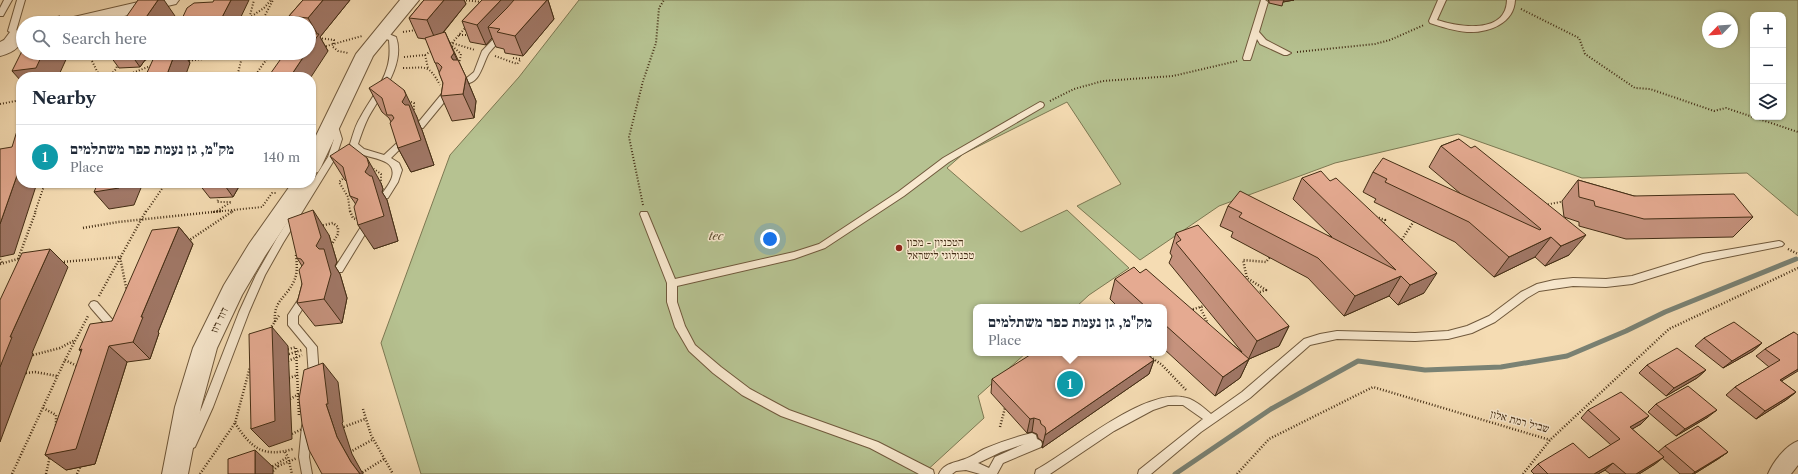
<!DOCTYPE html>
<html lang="en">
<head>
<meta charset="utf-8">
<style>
	:root { --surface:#fff; --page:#f6f6f7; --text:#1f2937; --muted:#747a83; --line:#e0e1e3; --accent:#8f2418 }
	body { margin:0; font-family:"Libre Caslon Text","Frank Ruhl Libre",serif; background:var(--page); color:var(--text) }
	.controls { position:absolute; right:12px; top:12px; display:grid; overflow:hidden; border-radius:8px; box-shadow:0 1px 3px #0004 }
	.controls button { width:36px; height:36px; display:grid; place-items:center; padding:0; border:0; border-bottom:1px solid var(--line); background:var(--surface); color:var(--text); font:20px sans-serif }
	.compass { position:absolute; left:1702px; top:12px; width:36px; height:36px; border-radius:50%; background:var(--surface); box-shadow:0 1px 3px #0004; rotate:245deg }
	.you { position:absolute; left:770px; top:239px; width:14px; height:14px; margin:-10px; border:3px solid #fff; border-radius:50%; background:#1a73e8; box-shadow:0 0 0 6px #1a73e833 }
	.badge { display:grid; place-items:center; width:26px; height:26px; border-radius:50%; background:var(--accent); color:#fff; font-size:13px; font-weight:700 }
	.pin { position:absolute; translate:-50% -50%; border:2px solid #fff; box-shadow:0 1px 4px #0006 }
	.popup { position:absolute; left:973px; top:304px; width:194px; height:52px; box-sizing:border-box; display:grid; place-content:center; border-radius:8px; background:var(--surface); filter:drop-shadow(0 1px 3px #0005); font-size:13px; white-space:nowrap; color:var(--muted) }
	.popup b { font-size:15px; color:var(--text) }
	.popup::after { content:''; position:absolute; left:50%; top:100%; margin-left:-8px; border:8px solid transparent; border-top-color:var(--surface) }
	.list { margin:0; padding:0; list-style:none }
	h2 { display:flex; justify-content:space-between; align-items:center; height:52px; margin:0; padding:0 16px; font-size:17px }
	h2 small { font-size:13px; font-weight:400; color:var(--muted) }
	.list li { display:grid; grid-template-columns:26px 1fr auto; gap:12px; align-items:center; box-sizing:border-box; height:64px; padding:0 16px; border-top:1px solid var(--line) }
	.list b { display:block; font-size:15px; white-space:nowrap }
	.list p { margin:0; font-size:13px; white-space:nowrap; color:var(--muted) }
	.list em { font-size:13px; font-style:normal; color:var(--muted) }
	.icon { flex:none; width:22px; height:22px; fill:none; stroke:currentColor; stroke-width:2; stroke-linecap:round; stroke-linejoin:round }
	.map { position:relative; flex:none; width:1798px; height:474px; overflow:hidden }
	.search { position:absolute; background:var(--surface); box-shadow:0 1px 3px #0004; left:16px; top:16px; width:300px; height:44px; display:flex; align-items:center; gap:10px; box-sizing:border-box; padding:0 14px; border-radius:22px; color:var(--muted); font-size:15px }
	.panel { position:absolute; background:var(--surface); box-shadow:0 1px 3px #0004; left:16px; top:72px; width:300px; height:116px; border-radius:16px }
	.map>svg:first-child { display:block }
</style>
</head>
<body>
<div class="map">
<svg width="1798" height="474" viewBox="0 0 1798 474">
	<rect width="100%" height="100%" fill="#f5dcb3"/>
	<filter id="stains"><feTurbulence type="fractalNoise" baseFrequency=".005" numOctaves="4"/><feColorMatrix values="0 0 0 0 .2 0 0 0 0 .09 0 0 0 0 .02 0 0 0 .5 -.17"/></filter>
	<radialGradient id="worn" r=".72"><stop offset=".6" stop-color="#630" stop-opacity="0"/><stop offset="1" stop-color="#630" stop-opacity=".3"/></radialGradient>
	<path fill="#b6c291" stroke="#7c7852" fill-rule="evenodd" d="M579 0H1798V216L1747 173 1582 178 1458 134 1335 163 1219 206 1140 260 1077 206 1121 184 1067 102 963 154 947 168 1021 232 1067 210 1129 268 1089 295 1076 307H976V353H1026L978 396 984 418 923 474H421L381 343 450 155 519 77ZM1753 15H1783V117H1753ZM1708 18H1732V42H1708Z"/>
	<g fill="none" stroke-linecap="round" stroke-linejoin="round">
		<path stroke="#7a8274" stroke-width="5" d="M1175 474 1271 409 1358 361 1425 370 1501 367 1567 356 1626 331 1665 312 1796 259"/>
		<g stroke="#70593c" stroke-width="2">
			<path id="service" d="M4 0H12L3 16H0V8Z
				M17 0H25L16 31 12 33 8 31Z
				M1261 0H1265L1268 2 1259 32 1266 40 1291 53 1287 55H1284L1260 44 1257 39 1251 58 1250 60H1244L1243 58Z
				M1438 0H1446L1437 20C1459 27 1506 35 1507 0H1515C1514 24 1488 33 1467 32 1455 31 1442 27 1430 23L1429 21Z
				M378 32H384L396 37C406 64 380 96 368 118 364 126 361 135 358 144L364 149 384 155 399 141H405L406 143 391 158 399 163 402 170 398 182 388 198 385 199 381 196C384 190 390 184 392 177 397 158 370 159 358 153 354 152 352 148 350 144 353 135 355 126 360 118 369 101 382 86 387 68 390 59 390 50 389 40L378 36Z
				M500 32H503L507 34C501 41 494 46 489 53 483 62 480 86 464 83L463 81 474 72 482 51Z
				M448 89 452 92 451 94 423 128H417L416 126 417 124 445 90Z
				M1040 102 1043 103 1044 105 1043 107 949 162 904 196 825 248 794 259 677 286V302L685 326 695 345 721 367 750 389 789 410 878 442 933 470 934 474H919L870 448 781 416 742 395 713 373 689 351 675 327 667 302V283L640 214 641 212H647L648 214 675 279 794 252 819 244 898 192 943 158Z
				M333 120 337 123 342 139 336 157 283 243 265 275 249 312 213 407 195 447 191 449 187 447 186 444 202 407 239 312 256 275 277 238 328 157 334 139 329 123Z
				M367 221 371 224 370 226 342 272H336L334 269 336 266 364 222Z
				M1779 241 1782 242 1784 244 1782 246 1703 262 1632 284 1606 287 1573 286 1539 291 1527 298 1495 322 1472 333 1448 339 1415 341 1337 339 1310 345 1250 398 1201 432 1151 474H1138L1139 470 1203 419 1183 405H1168L1153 410 1114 431 1050 474H1035L1036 470C1073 450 1140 391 1182 397 1193 398 1203 407 1211 414L1242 392 1304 339 1320 334 1337 331 1415 333 1448 331 1467 326 1489 316 1521 292 1537 284 1554 280 1573 278 1606 279 1632 276 1703 254Z
				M305 293 308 294 310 297 298 316V324L317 347 319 377 318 380 314 381 310 380 309 377 307 348 288 325V315L302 294Z
				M94 301 97 302 117 325 119 328 117 331 114 332 111 331 91 308 89 305 91 302Z
				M307 421 311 423 312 426 309 457 312 474H302L299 457 302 426 303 423Z
				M1032 433 1036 435 1037 439 1041 441 1042 444 1041 447 1003 463 997 474H980L966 470 956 471 952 474H939C944 463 955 463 965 459 971 457 978 452 984 449 1000 442 1015 437 1032 433ZM1024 444 995 457 989 468 978 463 1001 452Z"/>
		</g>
		<g stroke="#70593c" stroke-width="2">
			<path id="minor" d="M1798 441V465L1791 474H1768C1773 462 1785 446 1798 441Z"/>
		</g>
		<g stroke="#70593c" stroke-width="2">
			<path id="tertiary" d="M147 0H179L176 4 94 23H62L65 19Z
				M400 0H419L373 56 321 167 318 172 311 174V146L356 54Z
				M16 30 23 33C23 47 12 53 0 56V42L4 40 10 32Z
				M311 179 313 183 310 188 265 256 242 295 217 348 201 407 188 474H162L175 407 193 348 224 285 249 244 292 183H311Z"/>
		</g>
		<path stroke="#432d14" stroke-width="2" stroke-dasharray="1 2" stroke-linecap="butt" d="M463 0 482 2
			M1521 9 1579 38 1585 54 1635 88 1650 89 1714 111 1726 108 1798 132
			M249 18 264 8 271 0
			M248 23 254 0
			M261 23 273 0
			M403 32 416 30
			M459 35H469
			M319 38 334 40 333 46
			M452 43 466 27
			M447 44 452 43 475 50
			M450 44 461 54 459 64
			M323 47 362 36
			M333 47 338 51 348 53
			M1297 52 1375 44 1390 40 1424 25
			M88 53 100 77
			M425 55 428 68
			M495 56 517 64 521 59
			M404 57 425 55 433 50
			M513 58 521 59
			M145 60 152 57 157 58
			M186 61 255 53
			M403 68C426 68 428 63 440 85
			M109 77 116 69 118 63
			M122 77 153 65
			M237 77 243 53
			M254 77 271 53
			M408 101 414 103V113
			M1050 101 1074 89 1103 81 1173 76 1237 61
			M0 104 21 100
			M371 167 381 174V182
			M345 177 339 182 348 197 350 212
			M219 197 217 202H231
			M643 205 629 137 643 81 656 43 659 8 664 0
			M1545 205 1565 201
			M217 211 231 202
			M35 212 45 183
			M146 212 166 183
			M213 212 262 207 272 193H276
			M232 212 235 210"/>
		<path stroke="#432d14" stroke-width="2.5" stroke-dasharray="1 2" stroke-linecap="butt" d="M350 211 353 218 358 220
			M1376 217 1385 220 1382 226
			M320 226 333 223 338 227V234L332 244
			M83 228 118 222 222 211
			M1400 240 1401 241 1414 221
			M188 241 233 211
			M1788 249 1798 254
			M0 259 2 263
			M18 259 36 211
			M61 262 120 257 127 292
			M0 264 18 259 21 260
			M1257 293 1266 290 1247 278 1243 260 1266 262 1270 257
			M99 296 146 211
			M1200 307 1208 324
			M1190 310 1204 306
			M275 322C273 301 285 299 293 283 298 274 297 265 296 255
			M270 329 280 314
			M296 348 299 417
			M285 350 296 347
			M33 355 60 348 75 340
			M1150 357 1161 364 1186 390
			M65 360 79 367
			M26 373 35 372 57 376
			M289 378 298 375
			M43 408 56 415V428
			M363 409 371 435 393 474
			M235 423C251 448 263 458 293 449
			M1000 427 1005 408 1007 406
			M341 428 365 419
			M285 452 288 457 292 474
			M350 452 372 440
			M270 468 288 457
			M273 471 278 466
			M12 474 65 360 88 316
			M46 474 50 456
			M77 474 80 467
			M200 474 235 423 250 367
			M360 474 384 459
			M1237 474 1269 439 1373 387 1550 440
			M1523 474 1550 440 1669 329 1798 268"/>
		<use href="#service" fill="#f8e8ce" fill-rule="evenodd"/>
		<use href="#minor" fill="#f8e8ce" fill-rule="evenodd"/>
		<use href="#tertiary" fill="#f8e8ce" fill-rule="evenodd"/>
		<path stroke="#432d14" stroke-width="2.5" stroke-dasharray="1 2" stroke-linecap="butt" d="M286 355 302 350
			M288 361 302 355
			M290 399 303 392
			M292 434 302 429
			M278 466 297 458"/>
	</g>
	<path fill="#c5927d" stroke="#432d14" d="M303 0H350L320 37 328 51 309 53V23H293L289 16Z
		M424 0H464L466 4 443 33 445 32 466 77 476 101 474 118 452 121 441 96 443 83 439 72 426 39 418 38 409 18Z
		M482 0H548L554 19 523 56 505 53 504 49 496 47 492 38 486 45 470 42 462 21Z
		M1268 0H1294L1283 2 1282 6 1269 3V1Z
		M108 53H150L140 67 119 68Z
		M156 53H210L208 58 188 60 190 63Z
		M369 88 416 115 418 120V121L422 130 434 165 411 172 398 148 391 122 389 118 382 112Z
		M1459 139 1569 255 1545 266 1535 257 1494 277 1455 242 1374 202 1376 199 1363 192 1373 172 1461 194 1429 167 1441 146Z
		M330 156 381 183 383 189 382 192 387 200 398 241 374 249 355 203 350 196 347 182 345 180Z
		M1302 178 1424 293 1398 305 1389 296 1344 316 1308 278 1231 237 1233 232 1220 226 1228 206 1332 237 1293 199Z
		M1578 180 1634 196 1753 217 1733 237 1626 239 1579 226V222L1564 217 1562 201Z
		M192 183H241L233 197 210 198 199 184 193 185Z
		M179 227 193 244 158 332 159 333 150 359 127 362 95 464 66 470 81 351 79 350 112 321Z
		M1176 233 1289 326 1279 346 1249 359 1240 378 1215 396 1164 349V307H1118L1110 299 1115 279 1140 273 1242 352 1169 263 1172 256 1170 253Z
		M329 235 337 262 335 266 340 274 347 298 342 323 315 326 297 303 302 284V266L297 258Z
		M1794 332 1781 381 1796 392 1786 400 1756 419 1726 395 1735 387 1769 367 1756 356 1765 349Z
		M1704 338 1762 343 1753 351 1723 368 1695 346Z
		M1154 360 1149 374 1042 448 1043 443 1042 441 1038 438 1037 434 1032 432 1027 433 991 393 992 379Z
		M1647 365 1706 370 1697 378 1666 396 1639 373Z
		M1656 404 1708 417 1676 436 1648 412Z
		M1588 410 1641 424 1632 429 1658 452 1665 446 1728 452 1718 459 1694 474H1680L1662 458 1655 464 1639 474H1610L1605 470 1598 474H1534L1531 471 1538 464 1589 458 1611 445 1581 418Z"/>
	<path fill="#a07766" stroke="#432d14" d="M158 0H164L175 16 170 23H142Z
		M231 0H249L238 23H219Z
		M323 0H350L320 37 328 51 311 77H290L306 53H309V48L318 35 308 18Z
		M444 0H464L466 4 436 41 427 20Z
		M501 0H517L488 27 492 38 486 45 477 25Z
		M547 0H548L554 19 523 56 515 36Z
		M1284 0H1294L1283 2Z
		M60 16 65 23H57Z
		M43 53H69L58 77H21V81L12 71Z
		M130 53H150L140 67Z
		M175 53H183L190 63 185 77H166Z
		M204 53H210L208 58Z
		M454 53 465 77 451 57Z
		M466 77 476 101 474 118 463 94Z
		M404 90 416 115 418 120V121L422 130 434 165 411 172 398 148 402 102Z
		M367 158 381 183 383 189 382 192 387 200 398 241 374 249 358 225Z
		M21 164V183H37L14 254 0 257V224Z
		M121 183H143L134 205 109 209 94 192Z
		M223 183H241L233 197Z
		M313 210 329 235 337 262 335 266 340 274 347 298 342 323 324 299 316 246Z
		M179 227 193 244 158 332 159 333 150 359 133 342 141 317Z
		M1586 235 1569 255 1545 266 1561 246Z
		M1551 237 1535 257 1494 277 1509 257Z
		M50 249 68 267 32 353 33 354 0 442V367L10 337Z
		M1437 273 1424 293 1398 305 1410 285Z
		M1401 276 1389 296 1344 316 1355 296Z
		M1289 326 1279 346 1249 359 1240 378 1215 396 1223 377 1248 360 1257 341Z
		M272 327 288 346 292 439 269 447 251 429Z
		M1762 343 1753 351 1723 368 1732 361Z
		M109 346 127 362 95 464 66 470 45 455Z
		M1154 360 1149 374 1042 448 1045 435Z
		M323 363 338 382 343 422 342 423 352 454 363 474H360L351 462 337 437 326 404Z
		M1798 369V371L1770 388 1780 380Z
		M1706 370 1697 378 1666 396 1674 388Z
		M1796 392 1786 400 1756 419 1765 411Z
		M1717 410 1708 417 1676 436 1685 429Z
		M1649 416 1641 424 1622 435 1630 427Z
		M1034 418 1032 432 1027 433 1030 419Z
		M255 450 273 467V474H255Z
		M1728 452 1718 459 1694 474H1692Z
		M1664 457 1655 464 1639 474H1636Z
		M1613 463 1605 470 1598 474H1594Z"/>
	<path fill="#e5aa91" stroke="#432d14" d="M138 0H158L142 23H122Z
		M214 0H231L219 23H180L187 8 194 3 213 2Z
		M303 0H323L308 18 289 16Z
		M424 0H444L427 20 409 18Z
		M482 0H501L477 25 462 21Z
		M514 0H547L515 36 497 32 500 29 488 27 507 8Z
		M60 16 57 23H36L38 20Z
		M445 32 454 53 451 57 453 60H458L466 77 463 94 441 96 443 83 439 73 442 67 438 63H435L425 38Z
		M309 34H319L309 48Z
		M23 49V53H43L36 68 12 71Z
		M156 53H175L166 77H145Z
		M285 53H306L290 77H268Z
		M387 77 404 90 406 95 402 102 405 105H409L421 140 398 148 390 123 394 118 392 115H387L382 98 369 88Z
		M21 118V164L0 224V149L12 147Z
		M1459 139 1471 148 1475 146 1586 235 1561 246 1551 237 1509 257 1469 222 1385 182 1387 179 1373 172 1383 158 1540 230 1541 229 1441 146Z
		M349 144 367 158 369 165 365 172 370 176H372L384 216 358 225 354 207 358 199 350 196 343 167 330 156Z
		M1321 171 1330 181 1336 178 1437 273 1410 285 1401 276 1355 296 1318 258 1239 217 1242 213 1228 206 1240 191 1396 270 1302 178Z
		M1578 180 1634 196 1734 194 1753 217 1644 219 1595 206 1594 201 1579 197Z
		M98 183H121L119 188 94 192Z
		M313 210 321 237 316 246 319 249H324L331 274 324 299 297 303 302 284 299 270 304 263 301 259 297 258 288 219Z
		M1198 225 1289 326 1257 341 1176 243 1181 240 1176 233Z
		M179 227 141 317H143L133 342 109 346 76 449 45 455 82 349 79 350 90 324 112 321 152 230Z
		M50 249 10 337H12L0 367V300L22 253Z
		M1134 267 1140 273 1146 269 1249 359 1223 377 1164 324V307H1146L1115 279Z
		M1734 322 1762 343 1732 361 1704 338Z
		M272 327 275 421 251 429 249 334Z
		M1794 332 1798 335V369L1780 380 1796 392 1765 411 1735 387 1780 360 1765 349Z
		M1677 348 1706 370 1674 388 1647 365Z
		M1033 353H1146L1154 360 1045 435 1046 431 1045 427 1041 424 1040 420 1034 418 1030 419 992 379Z
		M323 363 328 404H326L337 437 351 462 360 474H322L309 450 302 424 299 399 304 370Z
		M1688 386 1717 410 1685 429 1656 404Z
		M1621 392 1649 416 1630 427 1664 457 1636 474H1626L1613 463 1594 474H1548L1538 464 1573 443 1589 458 1620 439 1588 410Z
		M1698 426 1728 452 1695 472 1665 446Z
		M255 450V474H228V459Z"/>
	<circle fill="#8f2418" stroke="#f8e8ce" stroke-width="1.5" cx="899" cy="248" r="4"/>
	<g text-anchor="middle" stroke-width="3" stroke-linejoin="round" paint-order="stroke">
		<g font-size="11" font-style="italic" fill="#5a4b2d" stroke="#f8e8ce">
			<text x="716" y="240">tec</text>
		</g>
		<g font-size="11" fill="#432d14" stroke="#f8e8ce" text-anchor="start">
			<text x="907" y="246">הטכניון - מכון<tspan x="907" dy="13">טכנולוגי לישראל</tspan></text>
		</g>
		<g font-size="11" fill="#432d14" stroke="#f8e8ce">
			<text transform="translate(219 320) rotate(-64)" y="4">דוד רוז</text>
			<text transform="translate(1520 421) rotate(15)" y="4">שביל רמת אלון</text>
		</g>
	</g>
	<rect width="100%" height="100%" filter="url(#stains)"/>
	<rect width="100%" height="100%" fill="url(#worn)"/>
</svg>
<div class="controls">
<button>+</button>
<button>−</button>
<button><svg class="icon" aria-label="layers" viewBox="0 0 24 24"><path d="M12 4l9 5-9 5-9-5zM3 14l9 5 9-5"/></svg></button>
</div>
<svg class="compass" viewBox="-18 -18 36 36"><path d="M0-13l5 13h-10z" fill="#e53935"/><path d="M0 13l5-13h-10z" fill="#747a83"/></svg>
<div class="you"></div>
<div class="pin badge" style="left:1070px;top:384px;background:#0f9aa8">1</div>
<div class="popup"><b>מק&quot;מ, גן נעמת כפר משתלמים</b>Place</div>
<div class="search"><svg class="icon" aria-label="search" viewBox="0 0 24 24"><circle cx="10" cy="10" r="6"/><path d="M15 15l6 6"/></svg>Search here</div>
<section class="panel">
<h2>Nearby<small></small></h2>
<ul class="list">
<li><span class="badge" style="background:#0f9aa8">1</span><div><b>מק&quot;מ, גן נעמת כפר משתלמים</b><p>Place</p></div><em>140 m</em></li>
</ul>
</section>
</div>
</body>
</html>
